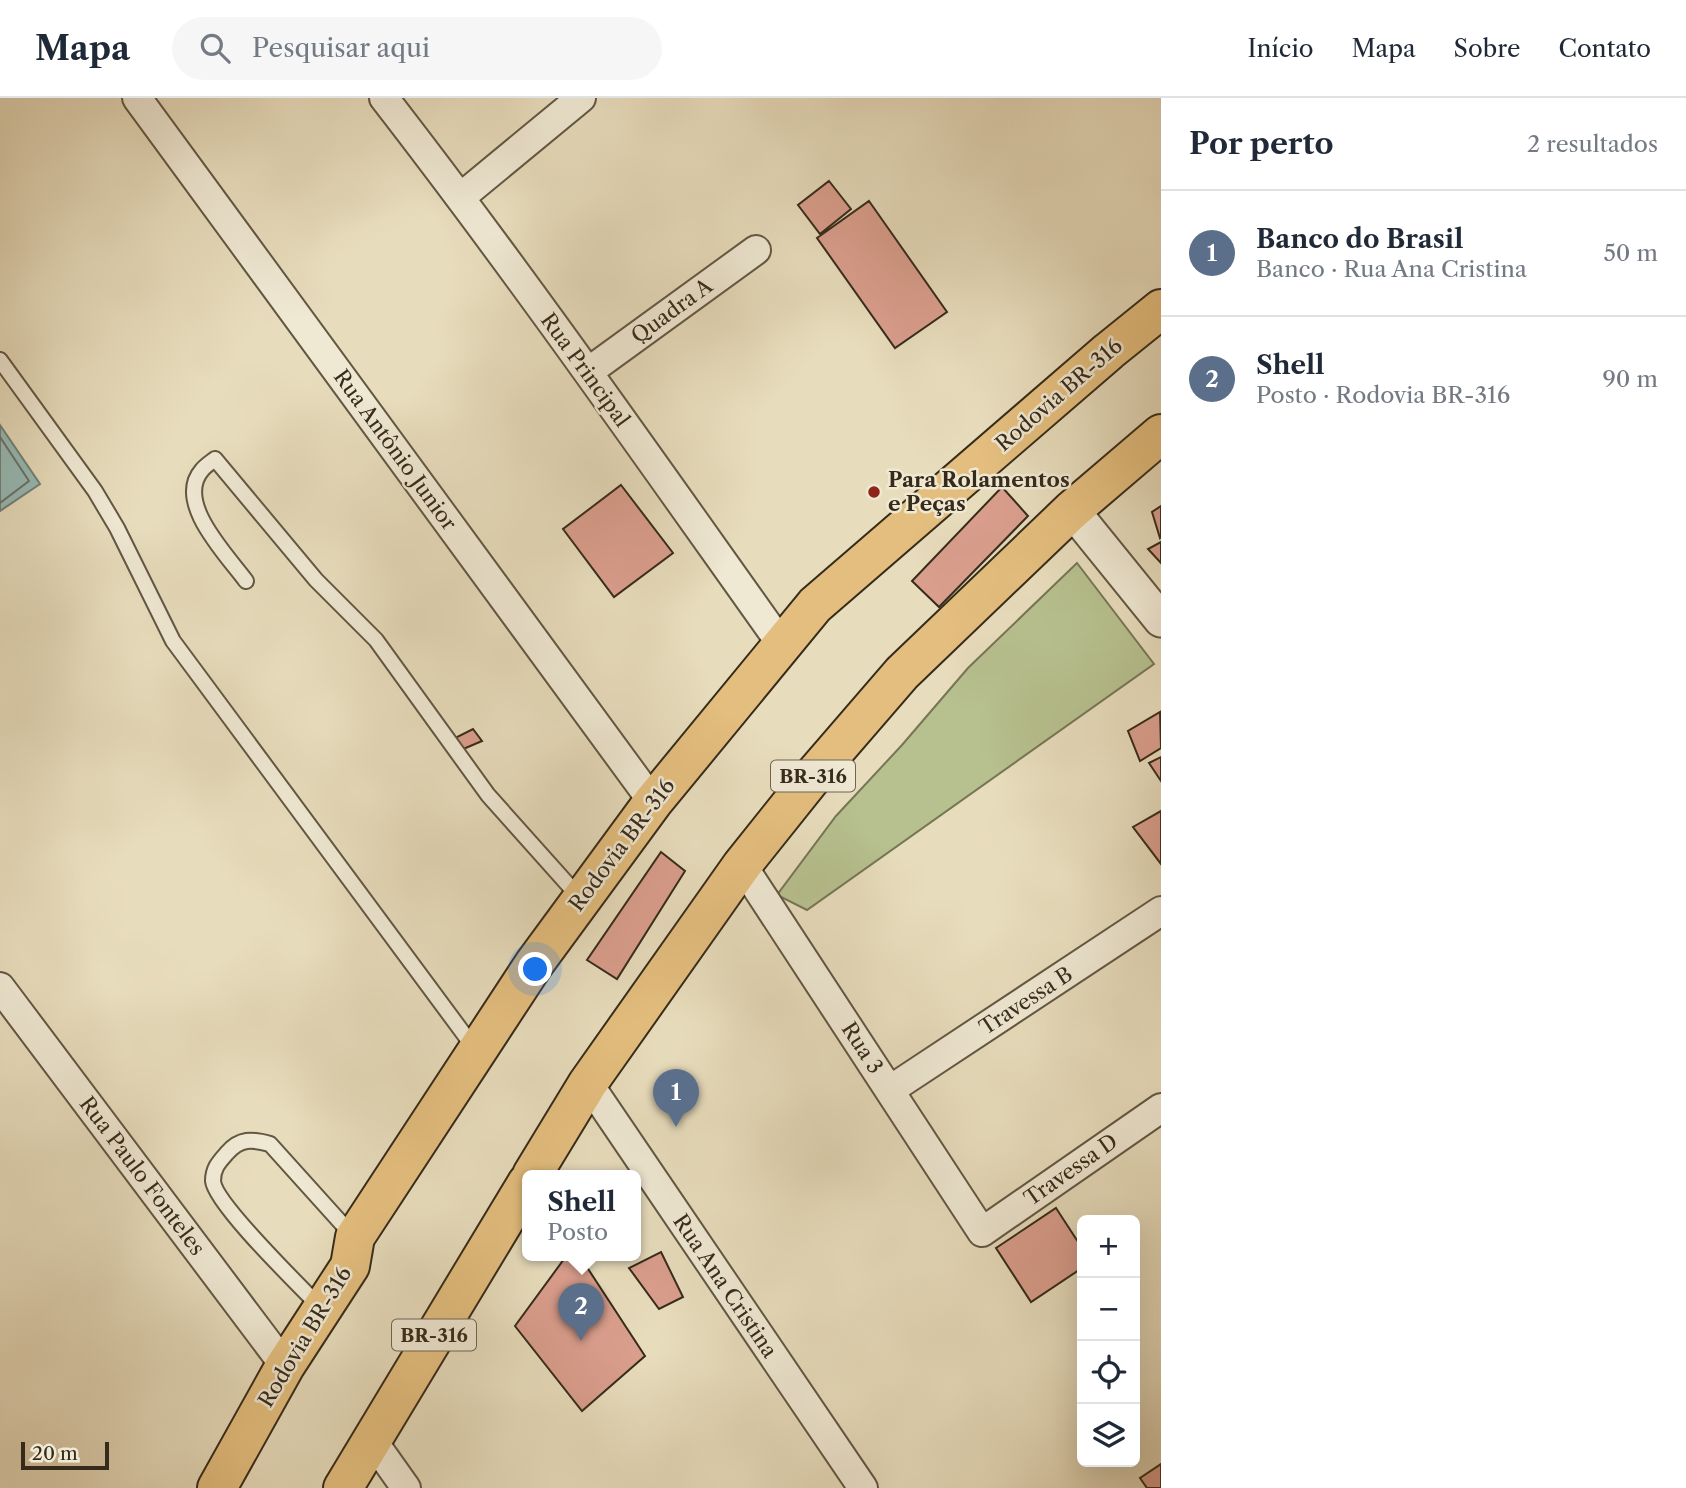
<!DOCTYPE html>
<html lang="pt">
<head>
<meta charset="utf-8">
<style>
	:root { --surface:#fff; --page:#f6f6f7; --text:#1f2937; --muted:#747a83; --line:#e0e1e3; --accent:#8f2418 }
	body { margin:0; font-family:"Libre Caslon Text",serif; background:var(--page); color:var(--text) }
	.controls { position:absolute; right:21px; bottom:21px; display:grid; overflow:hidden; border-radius:10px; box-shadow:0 7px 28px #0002 }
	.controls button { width:63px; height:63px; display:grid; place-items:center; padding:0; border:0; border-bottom:2px solid var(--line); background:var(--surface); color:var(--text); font:35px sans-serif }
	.scale { position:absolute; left:21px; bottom:18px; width:88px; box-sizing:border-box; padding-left:7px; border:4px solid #362b1b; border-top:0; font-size:19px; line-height:24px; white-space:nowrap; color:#362b1b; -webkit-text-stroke:5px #efe8d3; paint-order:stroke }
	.you { position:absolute; left:536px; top:872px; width:24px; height:24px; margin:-18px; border:5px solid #fff; border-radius:50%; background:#1a73e8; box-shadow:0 0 0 10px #1a73e833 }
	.badge { display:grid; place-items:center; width:46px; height:46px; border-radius:50%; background:var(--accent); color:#fff; font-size:23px; font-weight:700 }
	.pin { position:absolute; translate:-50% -58px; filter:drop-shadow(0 2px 4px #0008) }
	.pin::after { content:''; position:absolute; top:37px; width:24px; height:21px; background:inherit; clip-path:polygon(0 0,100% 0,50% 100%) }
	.popup { position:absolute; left:522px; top:1072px; width:119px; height:91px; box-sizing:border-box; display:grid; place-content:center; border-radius:10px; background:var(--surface); filter:drop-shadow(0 2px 5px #0005); font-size:23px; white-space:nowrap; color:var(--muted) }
	.popup b { font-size:26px; color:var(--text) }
	.popup::after { content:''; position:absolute; left:50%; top:100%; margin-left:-14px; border:14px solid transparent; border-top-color:var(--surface) }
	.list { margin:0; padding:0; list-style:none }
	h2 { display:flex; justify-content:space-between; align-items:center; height:91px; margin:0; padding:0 28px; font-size:30px }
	h2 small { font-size:23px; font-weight:400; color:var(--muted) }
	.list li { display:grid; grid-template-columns:46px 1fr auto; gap:21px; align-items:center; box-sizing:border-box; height:126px; padding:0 28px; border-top:2px solid var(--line) }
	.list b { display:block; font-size:26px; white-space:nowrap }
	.list p { margin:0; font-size:23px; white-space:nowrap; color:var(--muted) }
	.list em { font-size:23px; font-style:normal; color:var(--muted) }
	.icon { flex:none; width:38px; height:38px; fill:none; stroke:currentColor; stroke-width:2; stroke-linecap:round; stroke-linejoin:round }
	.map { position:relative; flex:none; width:1161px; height:1390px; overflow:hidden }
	header { display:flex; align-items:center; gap:42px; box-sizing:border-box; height:98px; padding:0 35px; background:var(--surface); border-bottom:2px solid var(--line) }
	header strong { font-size:33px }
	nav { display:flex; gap:38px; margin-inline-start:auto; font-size:24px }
	.search { width:490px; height:63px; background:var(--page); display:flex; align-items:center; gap:18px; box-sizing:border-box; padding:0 24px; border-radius:38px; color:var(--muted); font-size:26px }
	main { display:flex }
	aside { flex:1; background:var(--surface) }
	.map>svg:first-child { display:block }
</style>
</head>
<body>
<header>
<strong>Mapa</strong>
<div class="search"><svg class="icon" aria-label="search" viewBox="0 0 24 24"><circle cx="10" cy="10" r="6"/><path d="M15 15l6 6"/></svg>Pesquisar aqui</div>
<nav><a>Início</a><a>Mapa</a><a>Sobre</a><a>Contato</a></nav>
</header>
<main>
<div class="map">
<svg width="1161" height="1390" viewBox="0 0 1161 1390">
	<rect width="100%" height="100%" fill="#e7dcbc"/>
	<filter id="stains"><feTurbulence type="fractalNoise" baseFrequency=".00286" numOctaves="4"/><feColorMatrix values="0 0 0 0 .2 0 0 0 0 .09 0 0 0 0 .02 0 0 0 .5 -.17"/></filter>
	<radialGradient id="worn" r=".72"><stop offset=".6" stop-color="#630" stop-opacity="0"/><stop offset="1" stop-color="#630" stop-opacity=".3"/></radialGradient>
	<path fill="#b7c08f" stroke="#767655" stroke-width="2" d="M1077 465 1154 566 807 812 777 797 836 718 902 647 968 570Z"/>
	<path fill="#97bab6" stroke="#708178" stroke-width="2" d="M0 327 40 386 0 413Z"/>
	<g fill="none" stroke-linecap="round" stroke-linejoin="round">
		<path stroke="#667268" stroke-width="2" d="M0 339 29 383 0 405"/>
	</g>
	<path fill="#da9e8d" stroke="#362b1b" stroke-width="2" d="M829 83 851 111 820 136 798 107Z
		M869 103 947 214 895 250 817 140Z
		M621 387 673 455 614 499 563 431Z
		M1002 389 1028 418 939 509 912 483Z
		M1161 408V439L1160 440 1152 414Z
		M1161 444V465L1148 451Z
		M1160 614 1161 650 1140 663 1128 633Z
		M473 631 482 643 461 652 453 641Z
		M1161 659V683L1149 665Z
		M1161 713V766L1133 729Z
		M661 754 685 773 617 881 587 862Z
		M1056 1110 1082 1150V1170L1031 1204 996 1150Z
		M661 1154 683 1199 659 1211 629 1170Z
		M567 1157H579L645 1258 582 1313 515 1228Z
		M1161 1366V1390H1147L1140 1380Z"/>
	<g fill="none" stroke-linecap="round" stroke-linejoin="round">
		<g stroke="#625743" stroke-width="18">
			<path id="service" d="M0 262 95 393 117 430 173 543 475 951
				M246 483C227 457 174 404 202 372 205 368 211 364 215 361L316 482 376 542 488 697 580 800
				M321 1210C301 1189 215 1106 213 1083 213 1070 219 1064 227 1055 240 1040 252 1041 270 1046L352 1137"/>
		</g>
		<g stroke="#625743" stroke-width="32">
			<path id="minor" d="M137 0 653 704
				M384 0C522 178 651 363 782 547
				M461 99 581 0
				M588 274 756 152
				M742 767 982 1134 1161 1010
				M0 889 285 1268
				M588 985 863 1390
				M890 992 1161 813
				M372 1342 406 1390"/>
		</g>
		<g stroke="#625743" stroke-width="37">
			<path id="tertiary" d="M1072 412 1161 522"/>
		</g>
		<g stroke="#362b1b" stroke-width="42">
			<path id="trunk" d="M532 1077 588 985 742 767 814 677 902 575 1072 412 1161 336
				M217 1390 285 1268 350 1168 355 1139 534 866 653 704 815 507 1109 253 1161 211
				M343 1390 527 1085"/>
		</g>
		<use href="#service" stroke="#efe8d3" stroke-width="14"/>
		<use href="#minor" stroke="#efe8d3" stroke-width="28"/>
		<use href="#tertiary" stroke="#efe8d3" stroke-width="33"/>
		<use href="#trunk" stroke="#e4be7e" stroke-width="38"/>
	</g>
	<circle fill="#8f2418" stroke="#efe8d3" stroke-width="2.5" cx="874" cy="394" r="7"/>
	<g text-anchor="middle" stroke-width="5" stroke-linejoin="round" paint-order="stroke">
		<g fill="#efe8d3" stroke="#6e6452" stroke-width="2">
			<rect x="771" y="662.5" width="84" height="31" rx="5"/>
			<rect x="392" y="1221.5" width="84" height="31" rx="5"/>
		</g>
		<g font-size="19" font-weight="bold" fill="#362b1b">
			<text x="813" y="685">BR-316</text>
			<text x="434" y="1244">BR-316</text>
		</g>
		<g font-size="21" fill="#362b1b" stroke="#efe8d3">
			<text transform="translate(672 213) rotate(-36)" y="7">Quadra A</text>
			<text transform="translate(585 272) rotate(54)" y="7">Rua Principal</text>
			<text transform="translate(1059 297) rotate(-41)" y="7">Rodovia BR-316</text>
			<text transform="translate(395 352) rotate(54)" y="7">Rua Antônio Junior</text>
			<text transform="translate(622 747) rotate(-53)" y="7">Rodovia BR-316</text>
			<text transform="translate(1026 903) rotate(-33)" y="7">Travessa B</text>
			<text transform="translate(862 950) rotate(57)" y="7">Rua 3</text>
			<text transform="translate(1071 1072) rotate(-35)" y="7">Travessa D</text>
			<text transform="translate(142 1078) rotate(53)" y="7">Rua Paulo Fonteles</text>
			<text transform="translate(725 1188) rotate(56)" y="7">Rua Ana Cristina</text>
			<text transform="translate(305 1239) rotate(-59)" y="7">Rodovia BR-316</text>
		</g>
		<g font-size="21" font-weight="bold" fill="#362b1b" stroke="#efe8d3" text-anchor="start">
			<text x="888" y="389">Para Rolamentos<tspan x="888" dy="24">e Peças</tspan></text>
		</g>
	</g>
	<rect width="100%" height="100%" filter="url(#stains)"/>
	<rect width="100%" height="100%" fill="url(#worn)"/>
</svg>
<div class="controls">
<button>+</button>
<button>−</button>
<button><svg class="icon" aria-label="locate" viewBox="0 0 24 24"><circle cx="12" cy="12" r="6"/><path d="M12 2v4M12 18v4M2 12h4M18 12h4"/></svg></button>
<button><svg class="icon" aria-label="layers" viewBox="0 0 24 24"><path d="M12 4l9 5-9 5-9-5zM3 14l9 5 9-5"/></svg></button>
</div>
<div class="scale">20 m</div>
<div class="you"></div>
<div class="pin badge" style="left:676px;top:1029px;background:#5c6f8a">1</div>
<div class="pin badge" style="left:581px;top:1243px;background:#5c6f8a">2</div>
<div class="popup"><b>Shell</b>Posto</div>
</div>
<aside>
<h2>Por perto<small>2 resultados</small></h2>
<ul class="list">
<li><span class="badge" style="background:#5c6f8a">1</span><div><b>Banco do Brasil</b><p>Banco · Rua Ana Cristina</p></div><em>50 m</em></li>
<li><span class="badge" style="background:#5c6f8a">2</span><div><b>Shell</b><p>Posto · Rodovia BR-316</p></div><em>90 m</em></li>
</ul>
</aside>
</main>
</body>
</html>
